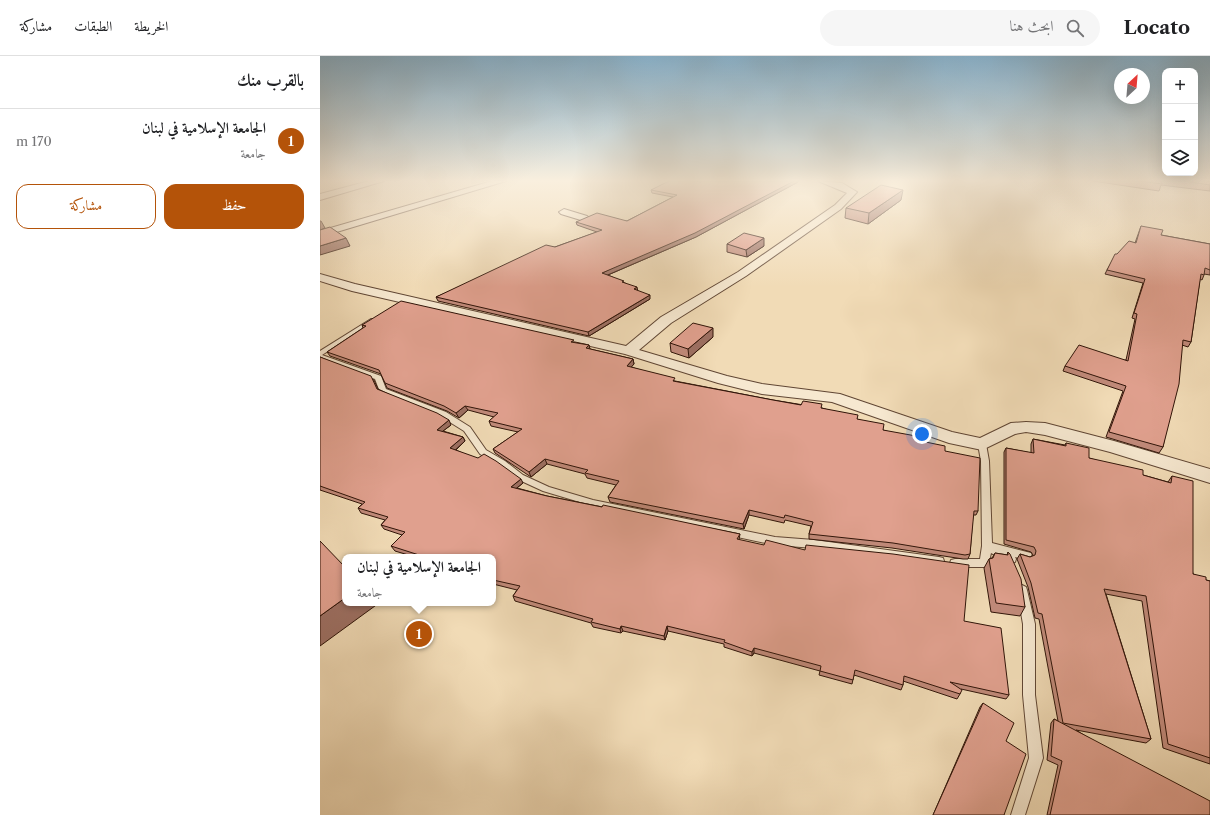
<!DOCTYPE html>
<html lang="ar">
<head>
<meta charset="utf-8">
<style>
	:root { --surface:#fff; --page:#f6f6f6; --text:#202124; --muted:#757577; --line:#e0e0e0; --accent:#b45309 }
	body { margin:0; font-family:"Libre Caslon Text",Amiri,serif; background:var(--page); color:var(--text); direction:rtl }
	.controls { position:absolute; right:12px; top:12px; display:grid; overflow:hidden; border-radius:8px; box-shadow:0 4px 16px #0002 }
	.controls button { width:36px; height:36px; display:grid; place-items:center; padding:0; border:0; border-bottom:1px solid var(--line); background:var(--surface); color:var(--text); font:20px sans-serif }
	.compass { position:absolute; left:794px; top:12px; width:36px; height:36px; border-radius:50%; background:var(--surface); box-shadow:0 4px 16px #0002; rotate:26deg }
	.you { position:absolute; left:602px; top:378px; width:14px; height:14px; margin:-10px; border:3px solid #fff; border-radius:50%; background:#1a73e8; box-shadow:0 0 0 6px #1a73e833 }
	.badge { display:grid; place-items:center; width:26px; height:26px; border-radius:50%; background:var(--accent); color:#fff; font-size:13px; font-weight:700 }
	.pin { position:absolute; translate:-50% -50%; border:2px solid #fff; box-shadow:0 1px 4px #0006 }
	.popup { position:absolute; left:22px; top:498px; width:154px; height:52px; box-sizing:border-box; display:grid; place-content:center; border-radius:8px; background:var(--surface); filter:drop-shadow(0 1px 3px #0005); font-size:13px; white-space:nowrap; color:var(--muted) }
	.popup b { font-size:15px; color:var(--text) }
	.popup::after { content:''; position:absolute; left:50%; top:100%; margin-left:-8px; border:8px solid transparent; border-top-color:var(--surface) }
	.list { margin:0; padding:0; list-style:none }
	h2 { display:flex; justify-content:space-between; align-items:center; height:52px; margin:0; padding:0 16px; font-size:17px }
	h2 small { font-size:13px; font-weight:400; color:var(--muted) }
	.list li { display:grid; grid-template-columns:26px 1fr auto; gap:12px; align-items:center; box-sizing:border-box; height:64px; padding:0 16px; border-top:1px solid var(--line) }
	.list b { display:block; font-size:15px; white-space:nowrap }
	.list p { margin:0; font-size:13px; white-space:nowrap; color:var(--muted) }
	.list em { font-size:13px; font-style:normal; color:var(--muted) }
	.actions { display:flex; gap:8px; padding:12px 16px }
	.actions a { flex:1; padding:9px 0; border:1px solid var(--accent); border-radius:12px; text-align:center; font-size:14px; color:var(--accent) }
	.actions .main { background:var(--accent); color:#fff }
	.icon { flex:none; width:22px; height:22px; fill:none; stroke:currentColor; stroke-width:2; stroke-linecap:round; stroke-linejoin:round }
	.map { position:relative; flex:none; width:890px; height:759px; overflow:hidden; direction:ltr }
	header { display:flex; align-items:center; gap:24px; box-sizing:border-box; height:56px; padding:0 20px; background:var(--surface); border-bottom:1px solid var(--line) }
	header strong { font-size:19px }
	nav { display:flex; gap:22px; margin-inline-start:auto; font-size:14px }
	.search { width:280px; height:36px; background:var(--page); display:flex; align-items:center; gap:10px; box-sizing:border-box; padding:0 14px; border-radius:22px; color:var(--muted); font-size:15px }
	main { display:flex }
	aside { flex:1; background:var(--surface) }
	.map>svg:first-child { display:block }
</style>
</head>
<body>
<header>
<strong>Locato</strong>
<div class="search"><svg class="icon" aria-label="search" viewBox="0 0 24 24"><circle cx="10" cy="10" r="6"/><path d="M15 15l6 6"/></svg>ابحث هنا</div>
<nav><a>الخريطة</a><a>الطبقات</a><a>مشاركة</a></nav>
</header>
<main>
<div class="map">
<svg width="890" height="759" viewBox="0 0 890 759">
	<rect width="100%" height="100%" fill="#f1dbb6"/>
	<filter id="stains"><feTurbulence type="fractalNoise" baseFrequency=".005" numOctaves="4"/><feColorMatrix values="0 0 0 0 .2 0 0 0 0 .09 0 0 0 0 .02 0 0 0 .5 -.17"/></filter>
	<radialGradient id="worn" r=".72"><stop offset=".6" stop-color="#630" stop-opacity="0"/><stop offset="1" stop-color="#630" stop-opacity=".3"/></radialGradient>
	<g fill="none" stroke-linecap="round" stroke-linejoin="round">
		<g stroke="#604634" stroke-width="2">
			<path id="lane" d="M51 263 53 264V266L2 299 61 320 66 333 126 356 150 371 166 394 185 405 203 419 229 431 273 444 455 481 494 484 619 501 623 502 624 505 623 508 619 509 494 492 455 489 273 450 223 435 197 423 179 409 160 398 144 375 120 360 60 336 55 323 0 303V295Z
				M662 385 666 388 669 405 672 487 707 496 711 497 712 500 711 503 707 504 695 501 696 503 695 506 691 507 671 497 668 510 664 511H635L631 510 630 507 631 504 635 503H660L662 490 661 405 658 388Z
				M702 529 706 531 707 534 715 568V639L723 702 705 759H691L709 702 703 639V568L697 534 698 531Z"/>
		</g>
		<g stroke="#604634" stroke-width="2">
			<path id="street" d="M49 125H64L0 144V138Z
				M172 125H186L0 181V175Z
				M498 125 522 127 537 136 521 153 426 220 351 267 319 294 407 320 442 328 520 338 632 376 660 382 691 367 706 366 725 367 794 385 890 413V427L790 396 725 379 706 376 695 378 662 394 629 387 512 346 442 338 398 327 305 298 32 235 0 225V218L35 228 306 290 341 261 418 216 515 149 527 137Z
				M244 153 267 160 269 162 264 165 241 158 239 156Z"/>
		</g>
		<use href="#lane" fill="#f6e8d0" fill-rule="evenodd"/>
		<use href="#street" fill="#f6e8d0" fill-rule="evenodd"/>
	</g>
	<path fill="#c18a7a" stroke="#301408" d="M773 125H890V135L841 129 839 135Z
		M381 126H478L376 181 288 219 305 227 330 243 269 280 118 245 116 241 235 191 277 176 257 169 256 166 307 165 353 141 332 137 331 134Z
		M581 144 548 168 525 162 526 152Z
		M821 170 841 179 890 188V219L884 218V219L882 224 880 223 871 286 868 291 862 289 843 391 839 397 786 381 803 335 743 315 745 310 806 304 815 263 812 262 823 227 785 218 787 214 797 198 815 187Z
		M407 188 444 190 427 201 407 196Z
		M42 269 255 286 269 289 270 293 313 303 314 308 311 311 355 325 453 344 502 352 537 363 563 374 596 384 625 395 658 455 656 459H653L650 498 648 503H643L572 492 489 483V478L491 470 465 464 464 467 429 459 424 473 290 446 288 441 296 429 267 422 265 418 227 408 211 421 175 397 173 393 198 376 171 370 169 365 174 361 148 354 139 362 127 355 67 332 61 318 10 300 7 296 43 272Z
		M393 281 369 302 351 296 350 287Z
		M0 301 54 324 58 333 131 369 123 375 143 381 145 385 136 394 203 427 197 432 227 440 420 478 419 484 644 565 689 639 686 643 641 633 640 638 637 643 583 625V629L581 634 534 619 532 628 499 619 500 615 434 597 432 600 404 591V588L348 575 345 584 303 575 301 577 273 571 271 567 195 545 193 540 197 534 173 528V501H95L75 495 71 490 82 479 64 473 61 469 65 464 41 457 38 452 42 448 0 434Z
		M713 383 745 389 746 387 769 402 823 419 848 426 852 420 873 518 886 524 890 525V708L843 692 822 545 786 538 831 683 826 687 756 674 890 759H727L738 709 727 704 731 667 734 663 738 665 719 563 715 562 708 531 697 503 700 498 710 501 713 499 711 496 684 488V396L686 392 711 397V388Z
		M688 496 705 551 700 560 671 556 664 512 669 503 672 502 675 497 687 499Z
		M663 647 686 685 684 759H613L660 651Z"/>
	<path fill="#9d7063" stroke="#301408" d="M474 125H478V126L376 181 283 221 282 217Z
		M583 134 581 144 548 168 549 157Z
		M0 165H1L5 172 0 174Z
		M26 182 30 190 0 199V190Z
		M444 182V190L427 201 426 194Z
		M317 231 318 236 314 233Z
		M330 239V243L269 280 268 276Z
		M393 272V281L369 302 368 293Z
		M269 289 270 294 266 292Z
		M313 303 314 308 308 315 307 310Z
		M145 350 148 354 139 362 136 357Z
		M129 364 131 369 119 378 117 374Z
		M143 381 145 385 132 397 130 392Z
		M225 403 227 408 211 421 209 416Z
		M201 423 203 427 193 435 191 431Z
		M429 454V459L424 473 423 468Z
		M25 542V547H59L0 590V560Z
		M301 570 303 575 301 577 300 573Z
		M347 570 348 575 345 584 344 580Z
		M434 592V597L432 600V596Z"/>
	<path fill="#e0a08e" stroke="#301408" d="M349 125H375L381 126 383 125H474L375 177 282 217 304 225 302 226 317 231 314 233 330 239 268 276 116 241 226 189 235 191 282 174 256 166 277 157 307 165 357 139 331 134Z
		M819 125H841L842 128Z
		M864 125H890V129Z
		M561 129 583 134 549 157 526 152Z
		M821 170 843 174 841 179 890 188V214L885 212 884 219 881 218 871 286 863 284 859 328 843 391 789 376 806 330 745 310 759 289 808 305 817 258 814 257 825 223 787 214 795 198H797L809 185 816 187Z
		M10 171 26 182 0 190V174Z
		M424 177 444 182 426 194 407 188Z
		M81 245 254 284 251 286 269 289 266 292 313 303 307 310 355 322 353 325 453 344 481 349 483 345 502 348 501 352 538 359 537 363 564 368 563 374 596 380V384L625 390V395L660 402 658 455H654L650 498 645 499 573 487 489 478 493 466 465 459 464 462 429 454 423 468 288 441 299 425 265 417 268 414 225 403 209 416 173 393 202 373 169 365 178 357 145 350 136 357 124 350 65 327 59 314 7 296 46 270 42 269Z
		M373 267 393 272 368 293 350 287Z
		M0 301 51 320 57 333 117 357 129 364 117 374 143 381 130 392 158 402 164 398 176 405 201 423 191 431 227 440 282 451 283 449 420 478 417 483 444 489 446 484 485 494 486 489 573 498 649 509 644 565 681 572 689 639 630 626 642 634 640 638 584 620 583 629 535 614 533 624 500 615 501 610 434 592 432 596 404 586 405 584 347 570 344 580 301 570 300 573 271 566 273 563 193 540 200 530 173 524V501H97L99 499 71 490 85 476 61 469 68 461 38 452 45 446 0 430Z
		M713 383 746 390V387L769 392V402L823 414V419L851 427 852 420 873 425V518L886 521V524L890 525V702L848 688 826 540 784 533 831 683 743 667 722 558 718 557 711 527 700 498 710 501 715 499 716 495 714 491 686 484V392L714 397Z
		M0 485 25 511V542L0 560Z
		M688 496 690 498 701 523 705 551 676 547 669 503 673 502 675 497 688 499Z
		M663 647 694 667 686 685 706 698 684 759H613Z
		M734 663 890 745V759H730L742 705 731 700Z"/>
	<linearGradient id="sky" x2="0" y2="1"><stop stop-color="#89b6d3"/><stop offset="0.54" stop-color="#f9efde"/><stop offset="1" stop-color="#f9efde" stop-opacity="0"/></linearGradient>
	<rect width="890" height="231" fill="url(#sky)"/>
	<rect width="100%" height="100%" filter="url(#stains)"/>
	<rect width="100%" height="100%" fill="url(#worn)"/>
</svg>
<div class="controls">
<button>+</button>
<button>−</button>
<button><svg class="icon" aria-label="layers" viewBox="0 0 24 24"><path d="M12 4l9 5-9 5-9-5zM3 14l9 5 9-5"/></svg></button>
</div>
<svg class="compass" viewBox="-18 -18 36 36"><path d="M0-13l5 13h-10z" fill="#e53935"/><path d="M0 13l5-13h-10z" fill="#757577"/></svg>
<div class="you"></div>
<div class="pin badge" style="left:99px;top:578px">1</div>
<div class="popup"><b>الجامعة الإسلامية في لبنان</b>جامعة</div>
</div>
<aside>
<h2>بالقرب منك<small></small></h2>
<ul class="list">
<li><span class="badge">1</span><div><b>الجامعة الإسلامية في لبنان</b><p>جامعة</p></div><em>170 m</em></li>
</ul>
<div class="actions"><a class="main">حفظ</a><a>مشاركة</a></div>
</aside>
</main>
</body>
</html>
